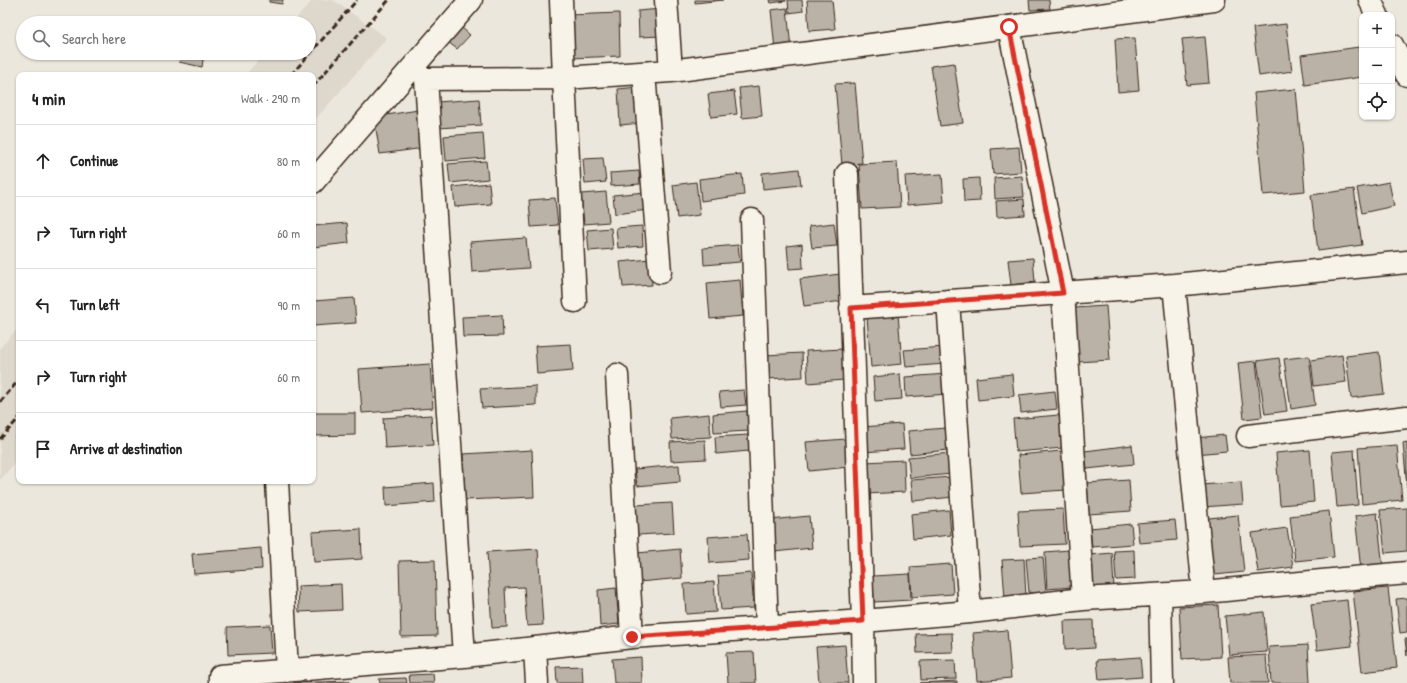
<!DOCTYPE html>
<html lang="en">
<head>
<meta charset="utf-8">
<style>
	:root { --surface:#fff; --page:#f6f6f6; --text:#222; --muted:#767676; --line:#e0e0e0 }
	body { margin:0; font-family:"Patrick Hand",sans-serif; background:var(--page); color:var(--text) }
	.controls { position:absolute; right:12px; top:12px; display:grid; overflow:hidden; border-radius:8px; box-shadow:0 1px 3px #0004 }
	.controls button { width:36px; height:36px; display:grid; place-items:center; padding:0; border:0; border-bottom:1px solid var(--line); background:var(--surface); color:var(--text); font:20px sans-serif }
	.stop { position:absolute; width:12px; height:12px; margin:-9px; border:3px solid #d93025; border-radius:50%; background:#fff }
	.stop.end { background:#d93025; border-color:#fff; box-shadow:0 1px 4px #0008 }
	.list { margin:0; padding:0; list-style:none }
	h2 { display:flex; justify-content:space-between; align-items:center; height:52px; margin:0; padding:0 16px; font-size:17px }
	h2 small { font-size:13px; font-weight:400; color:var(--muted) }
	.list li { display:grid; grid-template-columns:26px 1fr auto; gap:12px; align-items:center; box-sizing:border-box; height:72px; padding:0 16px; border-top:1px solid var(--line) }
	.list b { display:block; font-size:15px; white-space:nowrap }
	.list em { font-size:13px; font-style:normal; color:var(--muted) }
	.icon { flex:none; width:22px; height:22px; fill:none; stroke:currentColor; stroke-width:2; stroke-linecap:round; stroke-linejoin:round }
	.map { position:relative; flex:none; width:1407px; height:683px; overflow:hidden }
	.search { position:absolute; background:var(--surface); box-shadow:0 1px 3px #0004; left:16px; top:16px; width:300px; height:44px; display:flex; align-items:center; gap:10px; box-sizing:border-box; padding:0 14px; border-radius:22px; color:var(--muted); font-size:15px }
	.panel { position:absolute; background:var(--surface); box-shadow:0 1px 3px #0004; left:16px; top:72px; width:300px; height:412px; border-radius:8px }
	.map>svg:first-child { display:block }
</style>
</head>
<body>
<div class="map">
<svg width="1407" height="683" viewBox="0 0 1407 683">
	<rect width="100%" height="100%" fill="#ece7dc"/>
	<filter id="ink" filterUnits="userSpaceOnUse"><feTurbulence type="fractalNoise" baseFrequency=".025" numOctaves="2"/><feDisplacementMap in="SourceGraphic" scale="8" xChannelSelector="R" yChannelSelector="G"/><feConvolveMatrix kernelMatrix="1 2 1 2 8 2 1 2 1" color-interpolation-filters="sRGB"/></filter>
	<g filter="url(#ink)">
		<path fill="#ddd7cc" d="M313 0H333L387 38 313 122V75H245L265 53H309V23H292Z
			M19 327V458L0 480V348Z"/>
		<path fill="#bab2a7" stroke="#3b2a1e" d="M269 0H283L282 4 269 2Z
			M695 0H723L695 3Z
			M770 0H786V1L771 3Z
			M788 0H802L803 11 789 13Z
			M807 0H832L835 29 809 31Z
			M1029 0H1049L1050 9 1030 10Z
			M787 8 791 49 775 50 771 10Z
			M661 9 662 36 639 37 638 11Z
			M619 13 620 56 571 58 569 15Z
			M1286 24 1292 71 1259 76 1253 28Z
			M461 27 470 35 457 49 448 42Z
			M1205 37 1209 83 1187 85 1182 39Z
			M1135 38 1139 90 1118 92 1115 39Z
			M1359 47 1362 77 1305 85 1301 55Z
			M181 53H204L202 67 179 62Z
			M208 53H220L219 56Z
			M954 63 963 123 940 126 931 66Z
			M855 83 862 163 842 165 835 84Z
			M759 86 762 116 742 118 739 88Z
			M639 87 642 123 620 125 618 89Z
			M1296 89 1305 191 1263 195 1254 93Z
			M734 91 737 114 711 117 708 94Z
			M479 99 481 125 439 128 437 102Z
			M418 110 424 148 380 154 374 117Z
			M483 133 485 158 446 161 444 136Z
			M1019 147 1021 172 993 174 991 149Z
			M603 158 606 182 585 184 583 159Z
			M486 161 488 179 450 183 448 164Z
			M897 162 900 207 862 209 859 164Z
			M799 169 801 185 763 189 762 173Z
			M639 171 640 184 611 186 610 173Z
			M742 174 744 195 701 201 699 179Z
			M942 174 944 202 907 205 905 176Z
			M1022 176 1024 197 995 199 994 178Z
			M979 178 980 201 964 202 963 179Z
			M696 182 700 215 677 218 673 185Z
			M1389 182 1394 206 1362 213 1357 188Z
			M489 183 491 204 455 207 453 187Z
			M1354 189 1362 245 1318 251 1311 195Z
			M606 192 609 222 584 224 581 194Z
			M646 192 648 210 615 214 613 195Z
			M555 198 558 225 531 227 529 200Z
			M1024 199 1025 215 997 217 996 201Z
			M347 223 349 243 313 247V226Z
			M834 223 837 246 812 248 809 226Z
			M642 226 643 246 618 248 616 228Z
			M611 228 613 249 589 251 587 230Z
			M526 238 529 268 472 272 470 242Z
			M802 244 803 268 789 269 787 246Z
			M738 245 740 262 704 265 703 248Z
			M1033 258 1035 282 1011 285 1008 260Z
			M650 259 652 285 623 287 620 262Z
			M840 274 843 301 804 306 800 279Z
			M740 280 743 316 710 319 707 283Z
			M354 298 356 323 313 326V301Z
			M1106 306 1110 360 1077 362 1074 308Z
			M898 314 902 364 871 367 867 317Z
			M502 315 503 336 463 337 462 317Z
			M571 344 573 371 537 374 535 346Z
			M944 347 945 364 906 367 904 350Z
			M842 349 844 380 808 383 806 351Z
			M1379 352 1384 394 1351 398 1346 356Z
			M802 353 803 377 766 379 765 355Z
			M1342 355 1346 382 1314 386 1311 360Z
			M1309 356 1315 405 1291 409 1284 359Z
			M1279 358 1287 411 1265 414 1257 361Z
			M1256 361 1262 417 1244 419 1238 363Z
			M430 364 433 408 362 413 359 369Z
			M900 374 902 399 875 401 873 377Z
			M947 374 949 394 906 397 905 377Z
			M1012 374 1014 396 978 400 976 378Z
			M536 386V405L482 408 480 389Z
			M744 390 746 405 721 407 719 392Z
			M1055 391 1057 409 1021 413 1019 395Z
			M747 411 749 431 714 433 713 414Z
			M313 413H355V435L313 436Z
			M709 414 711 437 672 439 670 418Z
			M431 415 433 445 385 448 383 418Z
			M1059 415 1063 448 1016 452 1013 419Z
			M902 424 904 449 864 452 862 427Z
			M946 428 948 450 910 454 908 431Z
			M748 435 749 451 716 454 715 437Z
			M1225 435 1227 451 1196 454 1195 438Z
			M846 439 849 467 809 471 806 442Z
			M705 440 706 459 671 461 670 442Z
			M1407 442V487L1403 443Z
			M1132 445 1134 464 1087 469 1085 451Z
			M1397 445 1402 500 1362 504 1358 448Z
			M532 450 534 497 465 500 463 454Z
			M1310 450 1314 502 1280 505 1276 453Z
			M1354 450 1358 505 1337 507 1332 452Z
			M1062 451 1066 490 1021 493 1018 455Z
			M951 453 952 474 910 478 908 457Z
			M904 460 905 492 867 494 865 462Z
			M679 465 680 482 637 486 635 469Z
			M952 477 954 497 913 501 911 480Z
			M1129 480 1131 511 1089 514 1087 483Z
			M1241 482 1243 504 1203 507 1201 485Z
			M434 483 435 502 386 506 385 487Z
			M672 503 674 533 637 535 636 505Z
			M1407 508V551L1385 553 1380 510Z
			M1063 509 1065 544 1020 546 1018 511Z
			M949 510 951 535 913 539 911 514Z
			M1329 511 1334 557 1295 561 1290 516Z
			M1377 513 1383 568 1361 570 1355 516Z
			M1238 515 1244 572 1205 576 1199 519Z
			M809 516 812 548 774 552 770 520Z
			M1175 520 1177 540 1139 543 1137 523Z
			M1131 524 1133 544 1092 547 1090 528Z
			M1287 528 1293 567 1258 572 1252 533Z
			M361 529 362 559 314 562 312 532Z
			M747 534 749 560 710 563 708 537Z
			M261 548 262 569 194 574 192 554Z
			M538 549 543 625 527 626 524 587 505 588 507 627 492 628 487 552Z
			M680 549 682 578 639 582 637 553Z
			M1069 550 1072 587 1047 589 1045 552Z
			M1134 550 1135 579 1116 580 1114 551Z
			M1112 553 1114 588 1092 589 1090 555Z
			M1043 557 1046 592 1029 593 1026 558Z
			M1024 559 1026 597 1005 598 1002 560Z
			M435 560 437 636 401 637 399 561Z
			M951 564 953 594 912 597 910 567Z
			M751 573 754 608 721 610 718 576Z
			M910 574 911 600 874 602 873 576Z
			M714 582 716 612 686 614 684 584Z
			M341 584 342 610 299 612 298 586Z
			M616 588 619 624 600 626 598 590Z
			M1388 588 1397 668 1362 672 1353 591Z
			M1407 598V632L1400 633 1396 599Z
			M1347 600 1352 646 1317 650 1311 604Z
			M1218 605 1221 657 1182 659 1179 607Z
			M1264 612 1267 652 1229 655 1225 616Z
			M1093 620 1094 648 1065 650 1064 621Z
			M270 625 272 653 228 655 227 627Z
			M1007 630 1011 678 977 681 973 633Z
			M952 633 953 652 917 653 916 634Z
			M1405 639H1407V656Z
			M845 645 848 683H819L816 647Z
			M1308 645 1310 683H1271L1269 647Z
			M754 652 756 683H728L726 653Z
			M1266 655 1268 683H1230L1228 657Z
			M641 657 642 683H614L612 659Z
			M1140 657 1142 677 1099 680 1097 660Z
			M955 660 956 679 921 680 920 661Z
			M582 666 583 683H557L556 667Z
			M433 674 434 683H410L409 675Z
			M406 678 407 683H380L379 679Z
			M349 681 350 683H293Z
			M957 681V683H920Z"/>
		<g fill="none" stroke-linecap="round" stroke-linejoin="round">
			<g stroke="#3b2a1e" stroke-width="25">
				<path id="minor" d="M561 0 564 78 575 301
					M666 0 671 71
					M1009 27 1063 293 1083 599
					M644 73 660 272
					M847 174 863 621 864 683
					M313 182 471 0
					M752 220 767 628
					M1174 285 1204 592
					M948 301 970 612
					M851 308 1174 285 1407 262
					M617 375 632 637
					M1248 436 1407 417
					M277 481 287 671
					M1160 595 1162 683
					M535 648 537 683
					M464 656 426 79 564 78 671 71 1214 0
					M220 683V676L464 656 632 637 863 621 970 612 1083 599 1204 592 1407 573"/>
			</g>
			<g stroke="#3b2a1e" stroke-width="25">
				<path id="major" d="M1370 0 1377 15
					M1392 45 1407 75"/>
			</g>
			<use href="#minor" stroke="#f7f3e8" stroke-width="22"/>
			<use href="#major" stroke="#f7f3e8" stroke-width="22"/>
			<path stroke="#3b2a1e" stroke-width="3" stroke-dasharray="6 3" stroke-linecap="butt" d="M291 75 357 0
				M313 86 389 0
				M0 402 19 380
				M0 439 19 418"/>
		</g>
	</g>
	<g fill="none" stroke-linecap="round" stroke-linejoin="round" filter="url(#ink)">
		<path stroke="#d93025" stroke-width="5" d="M632 637 863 621 851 308 1063 293 1009 27"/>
	</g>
</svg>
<div class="controls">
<button>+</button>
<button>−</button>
<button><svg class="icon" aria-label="locate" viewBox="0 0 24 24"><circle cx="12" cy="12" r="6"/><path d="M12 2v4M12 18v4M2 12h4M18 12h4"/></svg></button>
</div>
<div class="stop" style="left:1009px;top:27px"></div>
<div class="stop end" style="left:632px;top:637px"></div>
<div class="search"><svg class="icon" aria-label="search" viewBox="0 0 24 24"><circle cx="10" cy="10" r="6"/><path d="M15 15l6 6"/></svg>Search here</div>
<section class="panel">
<h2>4 min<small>Walk · 290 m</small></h2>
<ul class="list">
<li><svg class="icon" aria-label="ahead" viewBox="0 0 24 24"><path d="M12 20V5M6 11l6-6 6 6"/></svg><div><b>Continue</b></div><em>80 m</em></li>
<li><svg class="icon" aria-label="right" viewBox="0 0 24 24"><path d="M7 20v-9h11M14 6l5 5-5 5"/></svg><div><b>Turn right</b></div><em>60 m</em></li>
<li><svg class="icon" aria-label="left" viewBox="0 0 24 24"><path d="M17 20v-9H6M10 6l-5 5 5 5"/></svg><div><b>Turn left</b></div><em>90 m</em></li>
<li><svg class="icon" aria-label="right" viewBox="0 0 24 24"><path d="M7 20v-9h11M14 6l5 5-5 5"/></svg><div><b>Turn right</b></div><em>60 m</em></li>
<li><svg class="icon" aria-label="arrive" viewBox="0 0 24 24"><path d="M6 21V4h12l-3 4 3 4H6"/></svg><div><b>Arrive at destination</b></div></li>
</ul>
</section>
</div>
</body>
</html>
